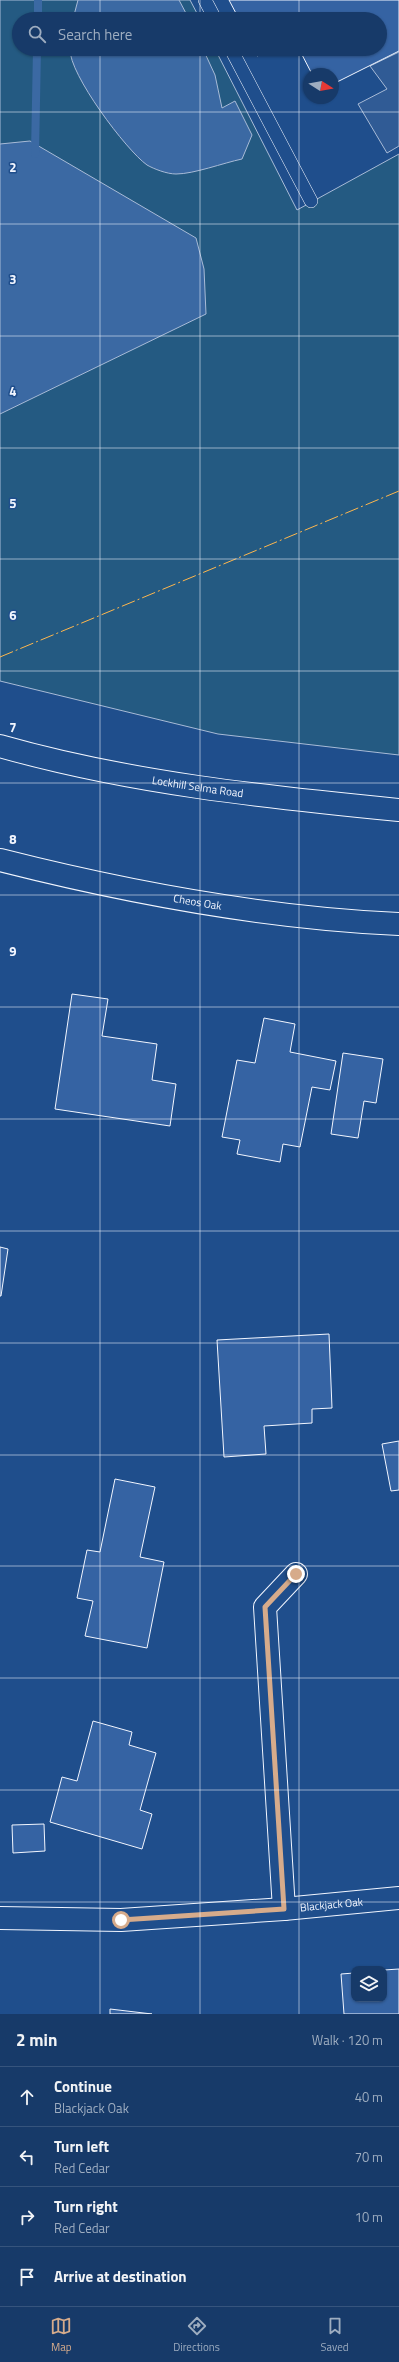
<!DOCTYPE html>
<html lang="en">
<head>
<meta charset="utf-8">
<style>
	:root { --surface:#173a69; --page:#20416f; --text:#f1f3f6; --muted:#9eadc0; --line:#36547d; --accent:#d6ab8b }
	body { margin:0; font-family:"Titillium Web",sans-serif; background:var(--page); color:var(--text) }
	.controls { position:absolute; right:12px; bottom:12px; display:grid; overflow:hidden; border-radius:8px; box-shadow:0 1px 3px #0004 }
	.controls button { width:36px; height:36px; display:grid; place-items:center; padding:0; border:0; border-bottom:1px solid var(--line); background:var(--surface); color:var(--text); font:20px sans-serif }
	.compass { position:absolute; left:303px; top:68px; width:36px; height:36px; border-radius:50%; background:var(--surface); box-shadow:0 1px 3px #0004; rotate:101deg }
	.stop { position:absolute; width:12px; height:12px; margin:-9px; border:3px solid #d6ab8b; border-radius:50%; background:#fff }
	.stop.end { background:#d6ab8b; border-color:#fff; box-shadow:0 1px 4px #0008 }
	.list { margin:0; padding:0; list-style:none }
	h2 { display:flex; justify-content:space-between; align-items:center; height:52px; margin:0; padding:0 16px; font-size:17px }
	h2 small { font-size:13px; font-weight:400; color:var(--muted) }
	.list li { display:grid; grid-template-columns:26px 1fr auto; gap:12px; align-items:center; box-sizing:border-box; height:60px; padding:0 16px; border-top:1px solid var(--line) }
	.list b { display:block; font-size:15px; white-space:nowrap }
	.list p { margin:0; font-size:13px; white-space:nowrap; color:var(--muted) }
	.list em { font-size:13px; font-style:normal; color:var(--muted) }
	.icon { flex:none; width:22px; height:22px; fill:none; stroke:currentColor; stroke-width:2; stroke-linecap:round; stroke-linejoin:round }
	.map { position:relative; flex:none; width:399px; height:2014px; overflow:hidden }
	.search { position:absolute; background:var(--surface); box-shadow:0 1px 3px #0004; left:12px; right:12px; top:12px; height:44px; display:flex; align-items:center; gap:10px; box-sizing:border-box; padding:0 14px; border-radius:22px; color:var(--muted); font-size:15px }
	.sheet { height:292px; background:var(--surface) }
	nav { display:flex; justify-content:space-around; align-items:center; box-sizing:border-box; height:56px; border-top:1px solid var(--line); background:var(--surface); font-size:11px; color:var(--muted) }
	nav a { display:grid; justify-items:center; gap:2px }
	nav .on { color:var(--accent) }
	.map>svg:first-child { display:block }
</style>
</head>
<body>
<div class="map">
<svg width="399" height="2014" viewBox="0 0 399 2014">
	<rect width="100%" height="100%" fill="#1f4e8c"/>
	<path fill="#245a82" stroke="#a8bbd7" d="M0 0H190L200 19H19V49H215L297 210 399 154V755L218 734 0 681Z"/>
	<path fill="#305b95" stroke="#a8bbd7" d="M399 52V146L387 153 358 104 387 89 370 66Z"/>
	<path fill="#3b69a3" stroke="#a8bbd7" d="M78 0H179L189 19H73Z
		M70 49H203L215 75 222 108 235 101 252 135 242 159C223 163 194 174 176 174 167 174 154 169 147 165 126 150 69 74 70 49Z
		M30 141 196 238 204 269 206 314 0 414V144Z"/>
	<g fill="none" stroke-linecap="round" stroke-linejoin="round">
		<path stroke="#3b69a3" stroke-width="8" d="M38 19V0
			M35 154 37 49"/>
	</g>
	<path fill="#3563a3" stroke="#f2f6ff" d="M229 0H399V51L333 84V74H312L299 49H380V19H239Z
		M254 49H271L257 56Z
		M72 994 108 999 102 1036 157 1044 152 1080 176 1084 170 1126 55 1109Z
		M264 1018 295 1024 290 1052 336 1061 330 1090 312 1087 300 1147 283 1144 280 1162 237 1154 240 1140 222 1137 237 1060 255 1063Z
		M343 1053 383 1059 376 1103 364 1101 358 1138 331 1134Z
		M0 1247 8 1249 1 1296H0Z
		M329 1334 332 1408 312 1409V1423L264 1426 266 1454 224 1457 217 1340Z
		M399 1441V1490L391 1491 382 1444Z
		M115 1479 155 1487 140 1557 164 1562 147 1648 85 1636 93 1601 77 1598 87 1550 100 1552Z
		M93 1721 132 1732 129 1745 156 1753 140 1810 152 1814 142 1849 50 1822 62 1777 77 1781Z
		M44 1824 45 1851 13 1853 12 1825Z
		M399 1969V2014H344L341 1974 354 1973V1999H384V1970Z
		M110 2009 152 2014H110Z"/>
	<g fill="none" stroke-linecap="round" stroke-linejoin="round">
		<g stroke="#f2f6ff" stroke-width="14">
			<path id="service" d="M205 0 215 19
				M231 49 311 201"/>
		</g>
		<g stroke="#f2f6ff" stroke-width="24">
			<g id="minor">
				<path id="s1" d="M0 860C130 893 265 918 399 924"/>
				<path d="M284 1909 265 1607 296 1574"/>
				<path id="s2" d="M0 1918 121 1920 284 1909 399 1898"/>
			</g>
		</g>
		<g stroke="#f2f6ff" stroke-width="24">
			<g id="secondary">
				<path id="s3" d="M0 746C130 783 265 797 399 810"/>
			</g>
		</g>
		<use href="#service" stroke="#1f4e8c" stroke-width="13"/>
		<use href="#minor" stroke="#1f4e8c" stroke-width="22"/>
		<use href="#secondary" stroke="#1f4e8c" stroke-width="22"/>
		<path stroke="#ffb74d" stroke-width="1" stroke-dasharray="14 3 2 3" stroke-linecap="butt" d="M0 657 399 491"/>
	</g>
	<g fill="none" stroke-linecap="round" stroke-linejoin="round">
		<path stroke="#d6ab8b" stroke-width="5" d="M121 1920 284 1909 265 1607 296 1574"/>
	</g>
	<path fill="none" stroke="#f2f6ff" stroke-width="1" stroke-opacity="0.55" d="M100 0V19M200 0V19M299 0V19M100 49V2014M200 49V2014M299 49V2014M0 112H399M0 224H399M0 336H399M0 448H399M0 559H399M0 671H399M0 783H399M0 895H399M0 1007H399M0 1119H399M0 1231H399M0 1343H399M0 1455H399M0 1566H399M0 1678H399M0 1790H399M0 1902H399"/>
	<g text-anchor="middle" stroke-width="3" stroke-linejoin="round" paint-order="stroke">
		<g font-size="11" fill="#f2f6ff" stroke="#1f4e8c">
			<text dy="4" stroke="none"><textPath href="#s3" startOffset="202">Lockhill Selma Road</textPath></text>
			<text dy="4" stroke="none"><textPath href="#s1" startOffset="202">Cheos Oak</textPath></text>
			<text dy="4" stroke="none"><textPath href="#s2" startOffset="332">Blackjack Oak</textPath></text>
		</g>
	</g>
	<g font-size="13" text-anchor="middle" font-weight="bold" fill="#f2f6ff" stroke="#1f4e8c" stroke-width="3" stroke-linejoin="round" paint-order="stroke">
		<text x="13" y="172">2</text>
		<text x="13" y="284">3</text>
		<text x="13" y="396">4</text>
		<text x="13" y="508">5</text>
		<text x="13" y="620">6</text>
		<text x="13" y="732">7</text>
		<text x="13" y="844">8</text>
		<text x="13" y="956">9</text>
	</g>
</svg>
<div class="controls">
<button><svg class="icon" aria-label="layers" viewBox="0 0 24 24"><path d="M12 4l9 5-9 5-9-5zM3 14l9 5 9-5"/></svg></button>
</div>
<svg class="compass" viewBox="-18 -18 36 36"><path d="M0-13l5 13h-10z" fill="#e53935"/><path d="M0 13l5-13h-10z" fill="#9eadc0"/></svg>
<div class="stop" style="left:121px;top:1920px"></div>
<div class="stop end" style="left:296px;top:1574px"></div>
<div class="search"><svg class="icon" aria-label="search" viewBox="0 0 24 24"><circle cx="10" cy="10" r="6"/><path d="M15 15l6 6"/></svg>Search here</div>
</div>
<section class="sheet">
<h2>2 min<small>Walk · 120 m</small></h2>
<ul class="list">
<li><svg class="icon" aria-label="ahead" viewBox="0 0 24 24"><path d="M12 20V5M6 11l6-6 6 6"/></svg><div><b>Continue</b><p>Blackjack Oak</p></div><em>40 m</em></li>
<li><svg class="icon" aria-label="left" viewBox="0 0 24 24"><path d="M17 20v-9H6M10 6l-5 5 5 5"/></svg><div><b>Turn left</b><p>Red Cedar</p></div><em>70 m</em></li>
<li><svg class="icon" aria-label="right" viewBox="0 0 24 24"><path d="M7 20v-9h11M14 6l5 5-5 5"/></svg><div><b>Turn right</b><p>Red Cedar</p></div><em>10 m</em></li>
<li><svg class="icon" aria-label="arrive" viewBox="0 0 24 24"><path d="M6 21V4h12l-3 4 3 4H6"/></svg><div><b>Arrive at destination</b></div></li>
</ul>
</section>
<nav>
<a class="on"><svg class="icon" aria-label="map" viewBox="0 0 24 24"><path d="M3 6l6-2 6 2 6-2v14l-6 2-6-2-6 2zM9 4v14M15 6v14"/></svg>Map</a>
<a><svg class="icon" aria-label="directions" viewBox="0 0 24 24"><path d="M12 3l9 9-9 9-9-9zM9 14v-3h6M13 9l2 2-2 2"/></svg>Directions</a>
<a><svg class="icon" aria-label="saved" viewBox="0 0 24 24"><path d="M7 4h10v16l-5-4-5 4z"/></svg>Saved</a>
</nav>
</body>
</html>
